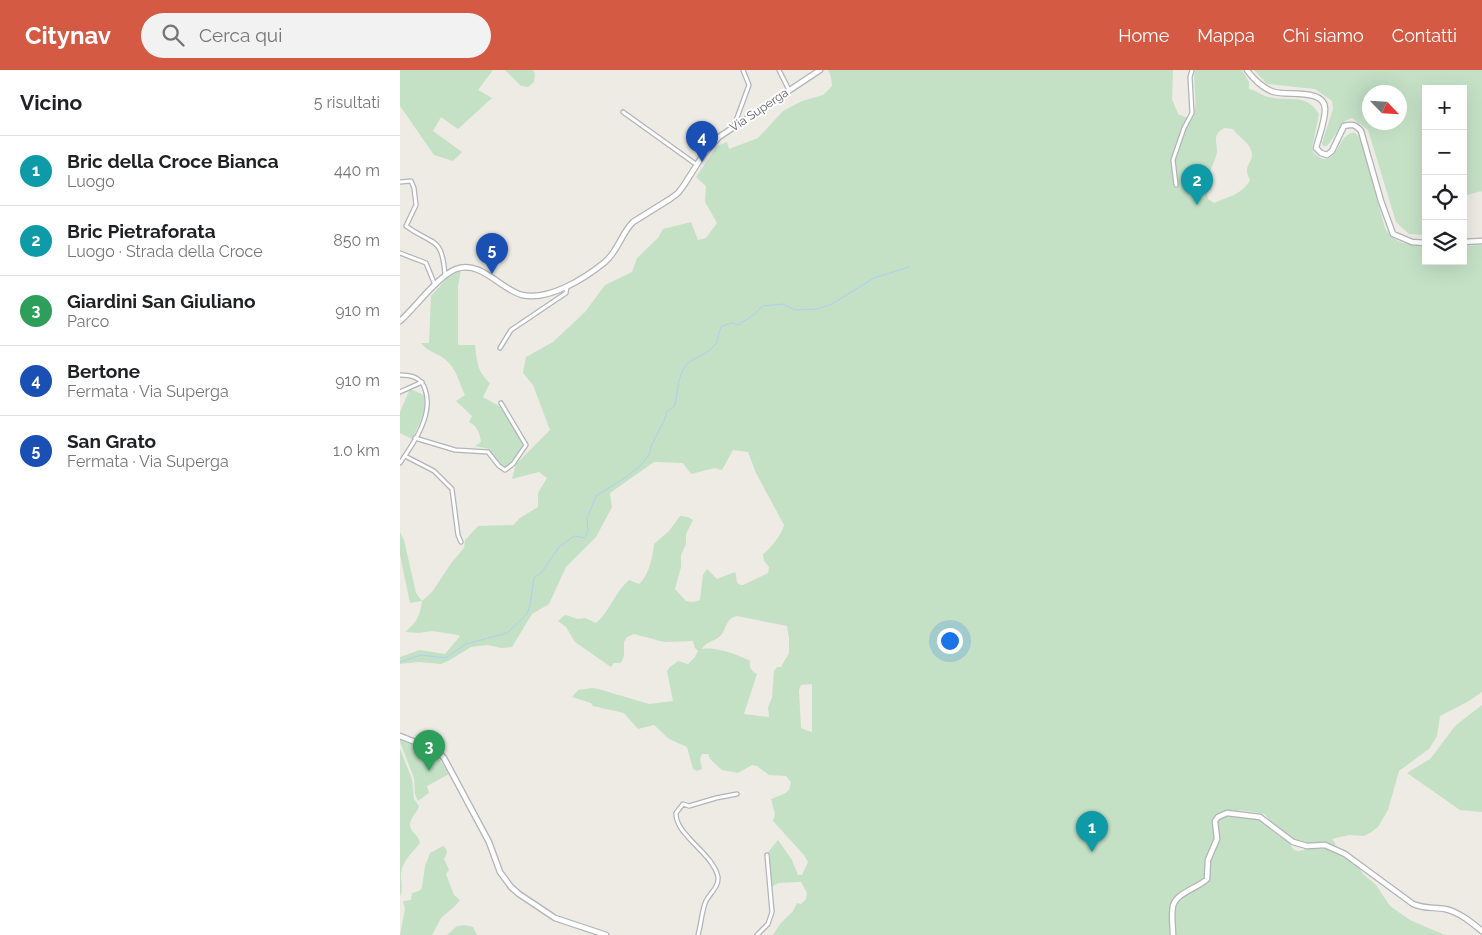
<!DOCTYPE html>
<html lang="it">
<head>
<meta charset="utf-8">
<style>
	:root { --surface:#fff; --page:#f2f2f2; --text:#202124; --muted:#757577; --line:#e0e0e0; --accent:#d45a43 }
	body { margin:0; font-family:Raleway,sans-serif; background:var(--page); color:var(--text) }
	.controls { position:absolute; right:15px; top:15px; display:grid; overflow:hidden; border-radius:0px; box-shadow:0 5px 20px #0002 }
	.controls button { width:45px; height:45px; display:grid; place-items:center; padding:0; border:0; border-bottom:1px solid var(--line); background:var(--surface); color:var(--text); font:25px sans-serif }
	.compass { position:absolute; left:962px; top:15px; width:45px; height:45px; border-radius:50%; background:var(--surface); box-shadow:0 5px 20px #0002; rotate:115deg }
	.you { position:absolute; left:549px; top:570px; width:18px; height:18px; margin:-12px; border:4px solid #fff; border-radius:50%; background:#1a73e8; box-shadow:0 0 0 8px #1a73e833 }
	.badge { display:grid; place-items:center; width:32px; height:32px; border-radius:50%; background:var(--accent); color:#fff; font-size:16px; font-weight:700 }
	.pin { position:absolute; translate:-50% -41px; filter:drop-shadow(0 1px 2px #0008) }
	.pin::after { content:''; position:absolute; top:26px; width:18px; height:15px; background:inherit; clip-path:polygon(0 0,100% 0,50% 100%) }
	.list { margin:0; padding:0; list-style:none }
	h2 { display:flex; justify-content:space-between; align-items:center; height:65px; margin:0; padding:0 20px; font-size:21px }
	h2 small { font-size:16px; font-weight:400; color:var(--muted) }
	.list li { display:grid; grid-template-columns:32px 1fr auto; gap:15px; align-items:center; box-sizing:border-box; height:70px; padding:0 20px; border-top:1px solid var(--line) }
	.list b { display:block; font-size:19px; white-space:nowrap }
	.list p { margin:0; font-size:16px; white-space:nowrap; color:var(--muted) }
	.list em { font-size:16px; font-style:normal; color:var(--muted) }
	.icon { flex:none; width:28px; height:28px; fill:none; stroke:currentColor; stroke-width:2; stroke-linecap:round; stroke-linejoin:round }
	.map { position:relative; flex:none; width:1082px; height:865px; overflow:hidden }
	header { display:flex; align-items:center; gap:30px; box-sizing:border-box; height:70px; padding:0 25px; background:var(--accent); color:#fff }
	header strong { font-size:24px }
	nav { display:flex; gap:28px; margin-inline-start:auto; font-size:18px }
	.search { width:350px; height:45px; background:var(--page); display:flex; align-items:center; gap:12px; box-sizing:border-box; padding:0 18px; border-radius:28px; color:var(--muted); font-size:19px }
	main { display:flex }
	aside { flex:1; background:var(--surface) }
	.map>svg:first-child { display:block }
</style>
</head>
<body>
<header>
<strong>Citynav</strong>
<div class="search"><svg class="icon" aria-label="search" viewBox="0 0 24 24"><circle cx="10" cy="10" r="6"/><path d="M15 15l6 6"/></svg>Cerca qui</div>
<nav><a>Home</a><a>Mappa</a><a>Chi siamo</a><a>Contatti</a></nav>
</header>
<main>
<aside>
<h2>Vicino<small>5 risultati</small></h2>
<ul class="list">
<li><span class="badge" style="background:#0f9aa8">1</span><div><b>Bric della Croce Bianca</b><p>Luogo</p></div><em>440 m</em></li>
<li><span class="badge" style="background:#0f9aa8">2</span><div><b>Bric Pietraforata</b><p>Luogo · Strada della Croce</p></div><em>850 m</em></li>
<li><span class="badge" style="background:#2e9e5b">3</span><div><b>Giardini San Giuliano</b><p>Parco</p></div><em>910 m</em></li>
<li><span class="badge" style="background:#1a4fb4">4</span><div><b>Bertone</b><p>Fermata · Via Superga</p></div><em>910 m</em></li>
<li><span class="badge" style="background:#1a4fb4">5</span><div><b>San Grato</b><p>Fermata · Via Superga</p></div><em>1.0 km</em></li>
</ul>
</aside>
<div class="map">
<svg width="1082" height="865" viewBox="0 0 1082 865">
	<rect width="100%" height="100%" fill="#edebe4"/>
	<path fill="#c4e1c6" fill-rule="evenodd" d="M0 0H93L78 20 92 28 58 59 41 47 33 61 62 82 53 91 34 85 0 36Z
		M105 0H133L135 4 134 12 128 17 121 16Z
		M428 0H773L772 29 778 44 785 47H793C799 31 792 16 795 0H842L849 12V19C856 20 861 25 868 27 888 32 906 22 919 44L912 78C913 82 915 85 919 87 933 96 938 75 944 68 945 67 949 64 951 63H955L960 68 985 158C993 174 1010 175 1026 176V191H1063V176L1082 175V622L1069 631 1040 646 1037 666 1029 679 999 701 988 740 978 757 970 763 964 766 949 765 932 769 936 774 934 777C924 773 917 775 906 774 891 773 874 754 864 744 849 741 823 736 812 749L814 772 806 791 805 807C773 828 767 825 770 865H373L380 854 393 841 397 833 401 834 406 829 407 823 401 812 378 813 372 817 368 782 378 770 392 790 398 805H402L408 792 404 785 373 751 375 744 371 729 384 724 389 720 391 712 386 706 369 705 357 696 352 695 338 703 322 700 310 689 308 684H302L300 689 302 699 297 701 293 699 287 677 269 669 254 655 238 659 224 643 193 636 191 633 172 627 178 620 193 618 202 620 249 634 273 631 267 601 270 597 278 591 288 594 295 587 298 581 295 578 293 571 264 572 234 564 227 567 224 572V586L221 593H214L211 597 175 572 166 557 158 551 165 545 178 549 185 548 196 553C210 541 215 522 229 510L239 514C249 506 253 486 254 474L269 461 280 446 288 447 293 450 286 464V474L281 485V497L275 519 286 531 293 532 300 530 303 505 307 499 317 509 335 502C338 508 334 515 343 515L368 503 369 497 364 491 363 484C370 480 383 462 384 455L356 403 348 382 333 380 322 400 315 398 291 404 283 393 254 392 210 423 212 437 196 467 166 497 149 534 132 544 112 577 101 578 88 575 71 577 50 590 41 594 18 592 0 594V587L20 580 45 584 60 566 58 565 32 561 19 563 5 562C17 552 20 546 22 531L10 533 0 485V462L4 470 16 523 22 531 32 522 52 492 64 478 65 470 78 456 113 455 120 448 138 437V423L147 408 139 402 112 409 116 394 150 360 133 315 123 303 126 287 153 272 185 242 205 215 232 202 237 188 258 168 263 159 291 152 298 170 306 168 317 153 305 132 306 116 296 107 317 76 327 72 329 79 358 68 383 41 402 31 423 25 432 16 431 7ZM825 58 833 59C838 67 848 71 851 80 856 93 841 94 850 110 843 124 828 127 814 133L808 129C803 107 810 105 816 86 820 75 809 65 825 58ZM337 546 387 556 389 568V583L381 597H377L374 601 372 628 368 637 369 647 344 644 357 604C351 601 349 598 350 591 340 585 314 576 302 579 306 571 317 571 322 564 327 556 327 548 337 546ZM412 614V662H411L401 658 399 620 401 615Z
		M854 0H1082V122L1081 121 1067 125 1063 136V19H1026V165L1009 164 996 152 968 60 952 48 945 51 927 76H923L922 73 933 39 932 31 915 19 867 14ZM969 22H999V52H969Z
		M61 200 58 216V275H75C77 291 77 302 90 313L83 327 99 336 113 356 124 377 107 397H102L89 379 75 376 81 372C80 364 77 355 69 352L72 346 56 331 65 325C59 313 57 300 47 291 39 283 27 282 21 273H29L31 226 48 207Z
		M10 319 24 325C27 342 19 354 12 369L0 363V342Z
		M1082 635V742L1060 740 1007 703 1030 689 1056 655Z
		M0 668C25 678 35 679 49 704L27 716 29 723 18 731 15 724 14 708 0 672Z
		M0 679 12 709 14 729 19 736C17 744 7 750 11 759 14 764 19 767 20 773 13 782 3 790 1 803 0 811 4 819 0 826Z
		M828 746 860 749 876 764 888 772 894 780 898 781 904 780 905 778 930 779 956 794 963 804 976 815 990 836 1010 850 1045 865H775V842L777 832 783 827 803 816 809 807 811 789 819 769 818 751 822 747Z
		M43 776C49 780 47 784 44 789L49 800 46 804 54 825 60 830 55 836 41 848 32 865H0L5 839 3 831 11 830 12 823 19 821 22 818 25 796 29 786 30 783Z
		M65 855 73 857 77 865H47L57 856Z"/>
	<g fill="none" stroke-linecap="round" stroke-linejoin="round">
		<path stroke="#adcff4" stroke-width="1" d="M0 592 21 585 46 588 66 574 107 563 127 544 130 535 134 508 142 502 159 477 174 466 185 468 188 461 187 449 196 426 226 407 239 397 249 385 252 374 264 351 267 341 274 337C278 324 277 310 284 298 291 287 305 286 313 277 320 271 317 263 322 256L332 253 338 255C348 248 355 246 362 236L383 234 395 240 417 239 432 234 474 208 509 197"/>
		<g stroke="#b1b4b8" stroke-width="5.5">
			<path id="street" d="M379 0 389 20
				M223 42 297 95
				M334 56 349 15 343 0
				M0 112 11 111 14 118 16 135 6 156C33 176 42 165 45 205
				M776 115 773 90 784 58 792 43 790 7 792 0
				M0 183 26 193 35 215
				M100 278 111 260 166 223 167 217
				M0 305C11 305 21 307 25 319 34 344 14 373 0 393
				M0 322 22 312
				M15 368 55 380 88 382 99 396 105 400 113 394 126 375 101 333
				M5 386 34 401 52 419 58 465 61 472
				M298 865C301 855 302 839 306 831 310 823 319 817 318 807 313 783 275 765 276 743L283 734 289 736 316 728 337 724
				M357 865 368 854 372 842 367 785"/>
		</g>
		<g stroke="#b1b3b7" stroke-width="7">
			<path id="secondary" d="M847 0C853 9 864 19 874 22 887 26 925 18 925 39 925 52 919 66 916 78L921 83 927 85 932 81 944 56C952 54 955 54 961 61L981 131 993 164 1012 172 1026 173
				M1063 172 1082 171
				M0 251C15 238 38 206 56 199 81 190 100 219 122 225 149 231 184 209 205 192 218 181 221 164 233 152L270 129 278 123 284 115 303 85 319 67 420 0
				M0 666 36 680 44 688 89 772 100 802 111 817 119 824 155 848 206 865
				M773 865C773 856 771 845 773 836 776 823 798 818 807 809L808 790 817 769 815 751 818 747 827 743 860 747 893 772 907 776 925 775 945 784 1013 834C1024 839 1034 837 1045 839 1059 842 1071 852 1082 861"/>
		</g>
		<use href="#street" stroke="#fff" stroke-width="3"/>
		<use href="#secondary" stroke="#fff" stroke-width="4.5"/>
	</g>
	<g text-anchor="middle" stroke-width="4" stroke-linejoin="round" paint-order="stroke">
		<g font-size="12" fill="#5c5f63" stroke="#fff">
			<text transform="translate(359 40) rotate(-34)" y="4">Via Superga</text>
		</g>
	</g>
</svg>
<div class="controls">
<button>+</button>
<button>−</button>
<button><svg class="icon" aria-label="locate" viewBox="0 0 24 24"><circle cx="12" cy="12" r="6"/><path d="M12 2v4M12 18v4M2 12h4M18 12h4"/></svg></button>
<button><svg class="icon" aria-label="layers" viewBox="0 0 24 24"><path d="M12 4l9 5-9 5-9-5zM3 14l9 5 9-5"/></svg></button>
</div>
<svg class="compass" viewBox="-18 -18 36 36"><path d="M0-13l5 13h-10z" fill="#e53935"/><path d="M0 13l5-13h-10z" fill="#757577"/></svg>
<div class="you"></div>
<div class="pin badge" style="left:692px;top:782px;background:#0f9aa8">1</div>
<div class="pin badge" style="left:797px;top:135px;background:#0f9aa8">2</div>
<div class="pin badge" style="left:29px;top:701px;background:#2e9e5b">3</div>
<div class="pin badge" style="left:302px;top:92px;background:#1a4fb4">4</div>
<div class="pin badge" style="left:92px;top:204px;background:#1a4fb4">5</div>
</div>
</main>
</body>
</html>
